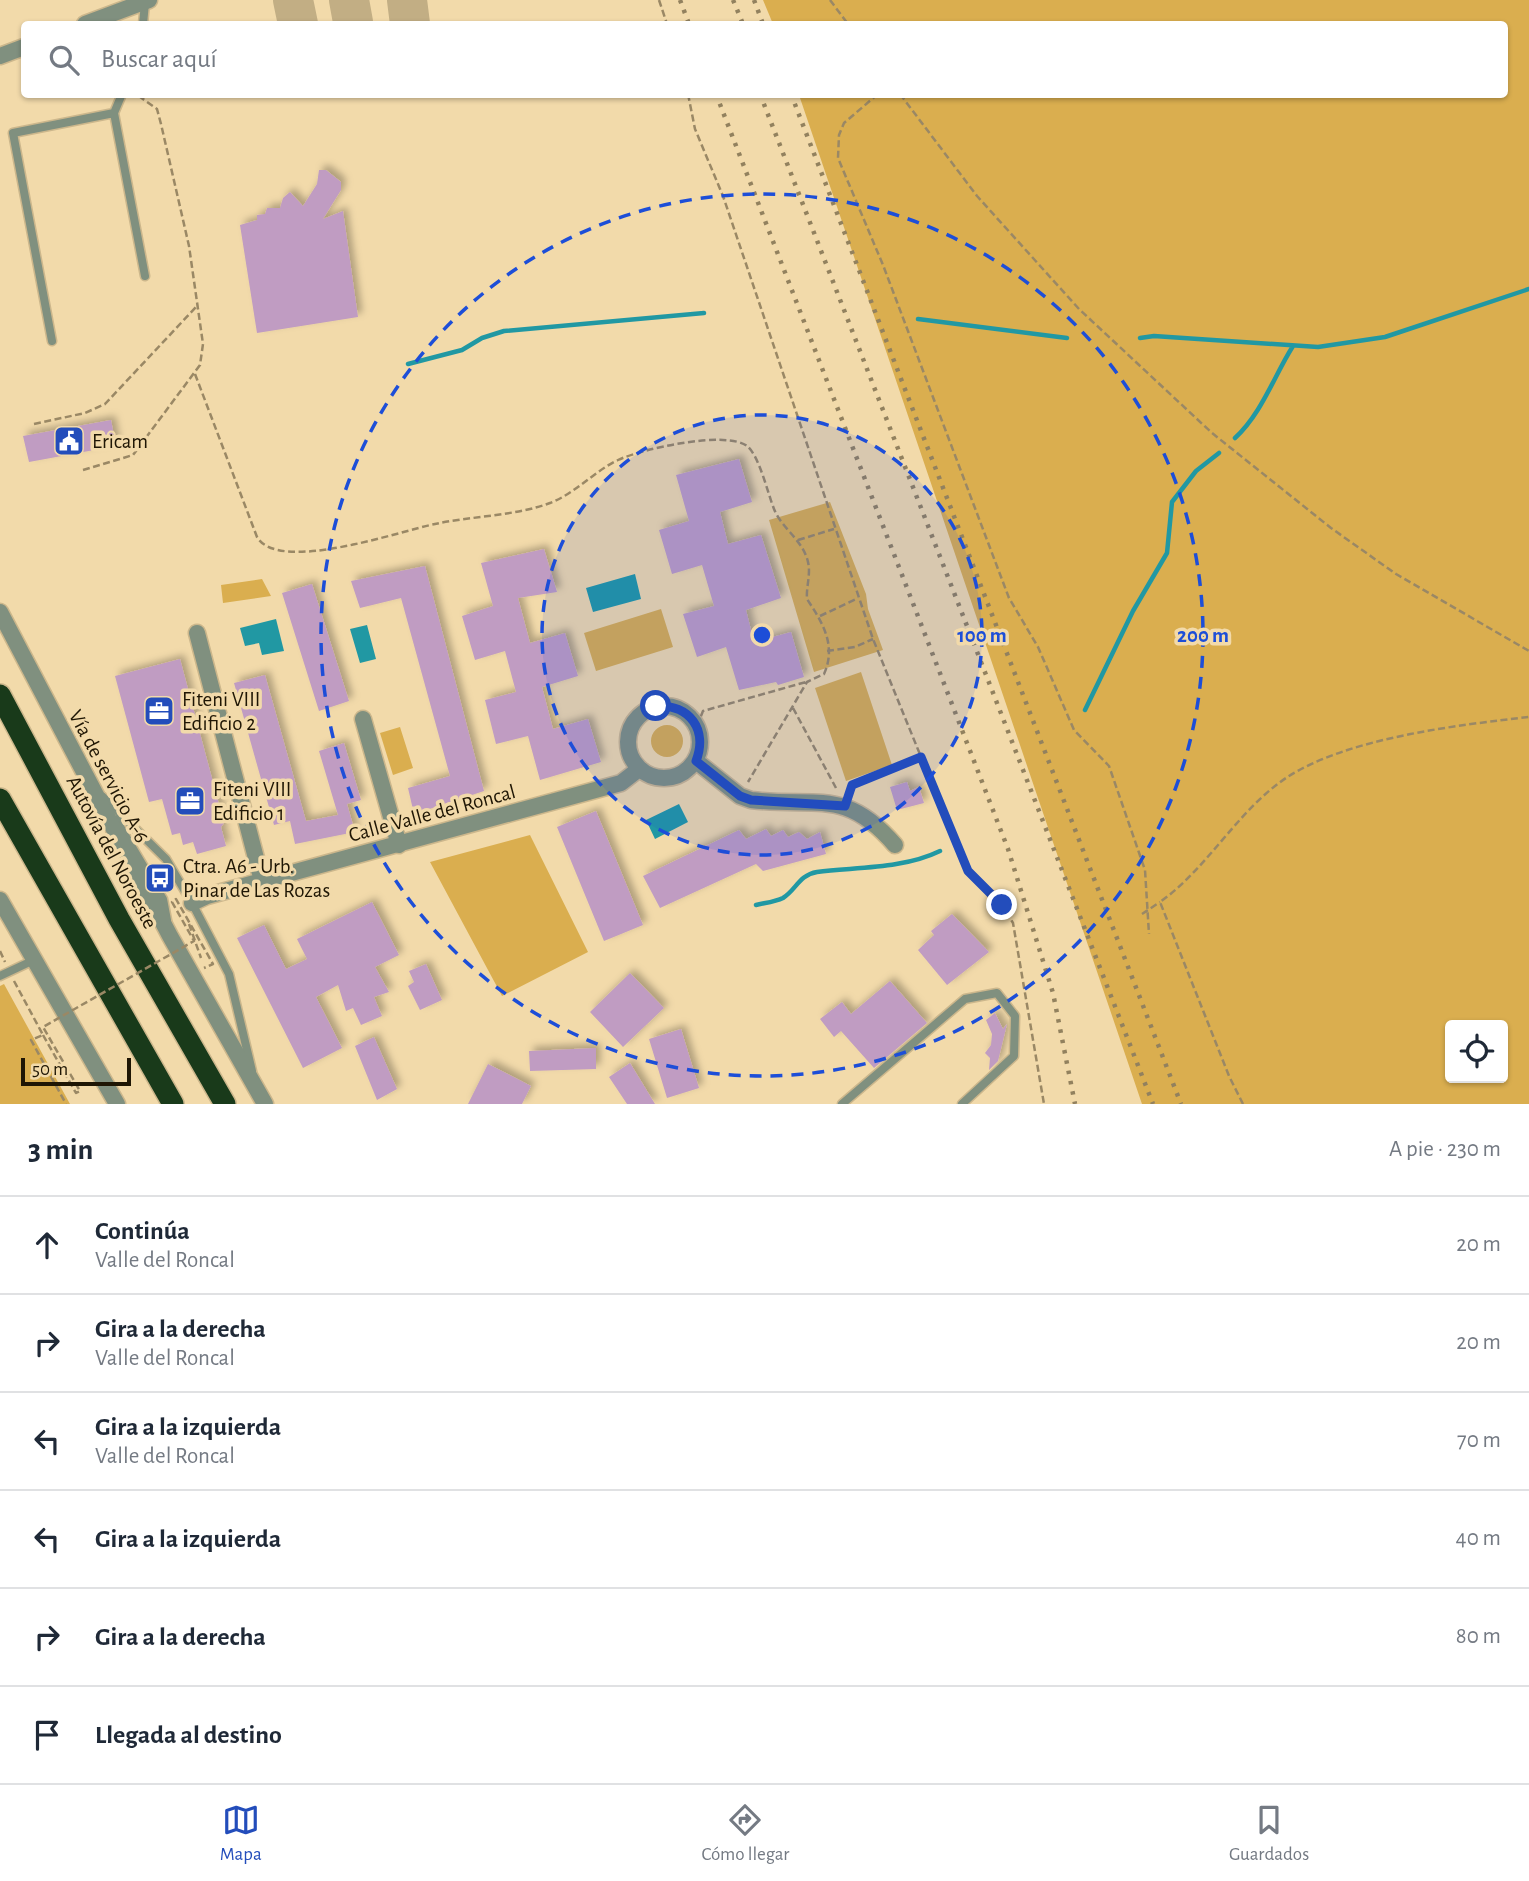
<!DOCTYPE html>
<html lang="es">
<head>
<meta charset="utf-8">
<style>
	:root { --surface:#fff; --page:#f6f6f7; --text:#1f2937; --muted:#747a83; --line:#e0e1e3; --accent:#234dbb }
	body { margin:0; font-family:"Alegreya Sans",sans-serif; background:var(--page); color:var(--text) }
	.controls { position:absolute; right:21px; bottom:21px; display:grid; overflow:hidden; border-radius:7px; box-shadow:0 2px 5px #0004 }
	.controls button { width:63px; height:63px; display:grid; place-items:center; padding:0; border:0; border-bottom:2px solid var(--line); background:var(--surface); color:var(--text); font:35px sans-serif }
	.scale { position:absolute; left:21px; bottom:18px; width:110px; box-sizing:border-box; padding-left:7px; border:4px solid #1f1604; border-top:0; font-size:19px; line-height:24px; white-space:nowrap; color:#1f1604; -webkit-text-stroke:5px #f2daaa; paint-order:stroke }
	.stop { position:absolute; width:21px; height:21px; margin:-16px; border:5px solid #234dbb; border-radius:50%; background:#fff }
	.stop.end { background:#234dbb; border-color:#fff; box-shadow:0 2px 7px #0008 }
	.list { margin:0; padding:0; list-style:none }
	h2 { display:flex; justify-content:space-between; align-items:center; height:91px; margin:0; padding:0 28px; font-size:30px }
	h2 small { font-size:23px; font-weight:400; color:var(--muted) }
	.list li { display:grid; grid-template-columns:46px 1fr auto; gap:21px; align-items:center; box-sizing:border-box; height:98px; padding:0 28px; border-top:2px solid var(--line) }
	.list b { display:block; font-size:26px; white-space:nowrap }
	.list p { margin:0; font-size:23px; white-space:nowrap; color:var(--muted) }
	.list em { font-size:23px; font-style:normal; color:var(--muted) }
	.icon { flex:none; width:38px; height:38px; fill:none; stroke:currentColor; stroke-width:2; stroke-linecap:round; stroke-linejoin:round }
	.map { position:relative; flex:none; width:1529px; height:1104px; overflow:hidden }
	.search { position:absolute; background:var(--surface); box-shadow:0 2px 5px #0004; left:21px; right:21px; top:21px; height:77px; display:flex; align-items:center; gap:18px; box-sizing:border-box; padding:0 24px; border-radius:7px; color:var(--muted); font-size:26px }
	.sheet { height:679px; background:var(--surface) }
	nav { display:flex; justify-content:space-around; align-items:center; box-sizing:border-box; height:98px; border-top:2px solid var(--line); background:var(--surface); font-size:19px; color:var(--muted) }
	nav a { display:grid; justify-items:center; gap:4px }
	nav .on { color:var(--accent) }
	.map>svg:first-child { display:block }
</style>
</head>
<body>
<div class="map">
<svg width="1529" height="1104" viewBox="0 0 1529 1104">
	<defs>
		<filter id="shadow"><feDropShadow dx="4.5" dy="-4.5" stdDeviation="3.5" flood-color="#0004"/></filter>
	</defs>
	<rect width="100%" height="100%" fill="#f2daaa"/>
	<path fill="#daae4f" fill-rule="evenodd" d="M763 0H1529V1104H1142L799 95 1504 94V24H773ZM1450 1025H1503V1078H1450Z
		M830 502 866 594 868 609 883 650 814 672 769 520Z
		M262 579 271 596 223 603 221 585Z
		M661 609 673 647 596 671 584 633Z
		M861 672 892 765 846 781 815 688Z
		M651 741a16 16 0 1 1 32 0a16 16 0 1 1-32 0Z
		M400 727 413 768 393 775 380 733Z
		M530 835 588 952 502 996 430 862Z
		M4 984 70 1104H0V986Z"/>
	<path fill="#2198a3" d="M635 574 641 599 593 612 586 588Z
		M276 619 284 651 262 655 259 643 245 646 240 628Z
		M367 625 376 659 360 663 350 629Z
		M679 804 688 822 655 839 646 820Z"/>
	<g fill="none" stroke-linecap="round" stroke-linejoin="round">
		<path stroke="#2198a3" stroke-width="4.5" d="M918 319 1067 338
			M1140 338 1154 336 1318 347 1385 337 1529 289
			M408 364 462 350 482 338 504 331 704 313
			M1235 438C1262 413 1274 376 1293 346
			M1085 710 1133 611 1167 553 1172 502 1196 471 1219 453
			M756 905C764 903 775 902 783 898 796 890 799 875 817 872 857 867 903 869 940 851"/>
		<path stroke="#c2ae84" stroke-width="40" d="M293 0 298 24
			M349 0 353 22
			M407 0 410 24"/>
	</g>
	<path fill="#c09cc2" filter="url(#shadow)" d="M319 170H326L341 182V190L323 219 343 211 358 317 257 333 240 225 257 220V215L265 214 267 208H280L283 198 290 192 303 206 317 184Z
		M111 420 116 446 29 462 23 436Z
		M739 459 752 502 720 512 728 544 761 535 781 598 746 610 754 642 791 632 804 677 778 685 776 682 739 690 726 647 697 657 683 614 714 606 702 565 672 574 659 530 689 521 676 475Z
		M544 549 557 592 518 598 530 643 565 633 578 676 542 687 553 729 588 719 601 762 540 780 528 736 496 744 485 700 516 692 505 651 475 660 462 616 493 606 481 563Z
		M425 566 484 791 414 814 408 788 450 776 401 598 360 608 351 581Z
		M312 584 349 701 319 711 282 593Z
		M180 659 224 823 221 827 226 846 197 854 193 842 183 845 180 833 172 835 162 799 149 802 115 676Z
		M265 675 306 821 338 815 319 751 344 743 361 800 347 804 355 832 295 844 290 821 274 825 234 683Z
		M907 782 910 791 919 787 924 803 897 810 890 787Z
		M596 811 643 925 604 941 557 827Z
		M766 829 771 836 783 830 788 837 799 832 807 839 820 832 826 854 763 871 756 864 660 908 643 876 739 830 746 839Z
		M372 902 399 955 375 967 389 992 374 997 382 1016 361 1025 353 1008 346 1011 338 985 316 997 342 1048 303 1068 237 938 264 925 286 969 307 959 297 939Z
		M952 914 989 952 947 985 918 950 934 935 931 931Z
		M426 964 442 1000 420 1010 408 986 414 982 409 971Z
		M630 973 664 1008 623 1047 590 1012Z
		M890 981 927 1023 874 1068 841 1031 834 1037 820 1019 842 1002 851 1014Z
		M995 1013 1003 1029 1007 1024 998 1061 989 1070 990 1058 985 1053 991 1045 992 1034 986 1020Z
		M681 1029 699 1088 667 1098 649 1039Z
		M374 1037 397 1089 377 1100 355 1046Z
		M596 1048V1069L530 1071 529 1051Z
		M630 1063 655 1104H627L609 1077Z
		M488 1064 531 1086 522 1104H468Z"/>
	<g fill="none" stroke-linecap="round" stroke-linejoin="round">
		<g stroke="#ccb78c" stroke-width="11">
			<path id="lane" d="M143 24 145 3
				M114 113 145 276
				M52 341 13 133 114 113 122 94
				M103 797 166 859 192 903 229 974 252 1071
				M116 820 163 899 167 920
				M0 976 34 960
				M842 1104 965 999 997 993 1015 1016 1014 1056 962 1104"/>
		</g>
		<g stroke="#ccb78c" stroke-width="19">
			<path id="street" d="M85 24 149 0
				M0 56 24 47
				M0 612 170 936 265 1104
				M197 633 262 881
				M628 742a36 36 0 1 1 72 0a36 36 0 1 1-72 0Z
				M363 719 399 845
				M696 761 740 796 751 800C817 808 845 787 895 845
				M0 900 117 1104
				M192 903 207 896 621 783 639 769"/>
		</g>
		<g stroke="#ccb78c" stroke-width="24">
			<path id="highway" d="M0 695 119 919 225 1104
				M0 799 173 1104"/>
		</g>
		<path stroke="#9a8865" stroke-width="2.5" stroke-dasharray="7 3.5" stroke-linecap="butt" d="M659 0 667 24
			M830 0 848 24
			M688 94 695 129 723 196 873 639 965 865 1002 905 1013 923 1044 1104
			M878 94 844 123 839 135 838 158 883 265 1009 598 1038 647 1074 730 1109 766 1145 870 1149 934
			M900 94 977 196 1079 309 1212 433 1331 528 1396 574 1529 651
			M195 374 257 537C279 574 400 531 435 524 472 516 515 516 550 503 576 493 593 472 618 460 641 449 726 430 747 446 759 455 768 494 774 509 782 529 803 540 808 562 811 574 806 587 807 599 822 622 837 645 824 674L807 682 748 782
			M34 424 85 413 105 404 196 307
			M83 470 133 455 200 365 203 344 189 246 161 124 157 109 136 94
			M798 540 834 529
			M820 616 858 598
			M827 651 855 647 873 639
			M793 708 836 788
			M697 726 703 711 806 682
			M847 793 857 782 921 757
			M1142 914 1160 902
			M189 924 201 958
			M0 951 5 962
			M14 981 43 1035 31 1040 66 1104
			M1243 1104 1229 1076 1160 902C1208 868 1237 811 1286 778 1346 738 1458 725 1529 717"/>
		<use href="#lane" stroke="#80907f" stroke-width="8"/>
		<use href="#street" stroke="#80907f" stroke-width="16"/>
		<use href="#highway" stroke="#193a1a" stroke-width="21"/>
		<path stroke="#92815e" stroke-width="4.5" stroke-dasharray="3.5 7" stroke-linecap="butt" d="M680 0 689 24
			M733 0 743 24
			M754 0 763 24
			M716 94 1008 849 1053 993 1075 1104
			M760 94 1153 1104
			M791 94 1181 1104"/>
		<path stroke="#9a8865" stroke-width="2.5" stroke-dasharray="7 3.5" stroke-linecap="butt" d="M43 1035 76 1093 80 1091 43 1027 194 941 172 902 176 899 213 964 204 968"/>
	</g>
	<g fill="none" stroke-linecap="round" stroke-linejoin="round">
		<path stroke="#234dbb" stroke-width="9" d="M656 706C690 704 708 730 696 761L740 796 751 800 845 806 852 785 921 757 968 871 1002 905"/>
	</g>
	<circle cx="762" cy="635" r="220" fill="#1d4ed8" fill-opacity=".12"/>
	<g fill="none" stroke="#1d4ed8" stroke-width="3.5" stroke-dasharray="12 9">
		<circle cx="762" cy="635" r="220"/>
		<circle cx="762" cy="635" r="441"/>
	</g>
	<defs>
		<g id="civic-square" transform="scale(1.575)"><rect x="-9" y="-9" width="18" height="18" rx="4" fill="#234dbb" stroke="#f2daaa"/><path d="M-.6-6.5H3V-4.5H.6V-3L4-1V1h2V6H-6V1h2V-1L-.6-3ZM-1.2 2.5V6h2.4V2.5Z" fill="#fff"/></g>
		<g id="office-square" transform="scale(1.575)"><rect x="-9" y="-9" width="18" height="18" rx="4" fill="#234dbb" stroke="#f2daaa"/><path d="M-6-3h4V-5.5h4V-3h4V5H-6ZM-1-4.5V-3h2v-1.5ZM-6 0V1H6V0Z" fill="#fff"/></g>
		<g id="bus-square" transform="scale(1.575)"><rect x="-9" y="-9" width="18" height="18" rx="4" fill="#234dbb" stroke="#f2daaa"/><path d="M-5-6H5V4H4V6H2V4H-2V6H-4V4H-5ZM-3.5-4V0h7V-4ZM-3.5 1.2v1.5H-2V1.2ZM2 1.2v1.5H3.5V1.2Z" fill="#fff"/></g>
	</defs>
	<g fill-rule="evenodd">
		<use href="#civic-square" x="69" y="441"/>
		<use href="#office-square" x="159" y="711"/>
		<use href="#office-square" x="190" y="801"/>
		<use href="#bus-square" x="160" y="878"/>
	</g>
	<g text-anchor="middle" stroke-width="7" stroke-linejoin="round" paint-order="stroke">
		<g font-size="21" fill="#1f1604" stroke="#f2daaa" text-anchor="start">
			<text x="92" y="448">Ericam</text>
			<text x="182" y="706">Fiteni VIII<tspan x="182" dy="24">Edificio 2</tspan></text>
			<text x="213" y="796">Fiteni VIII<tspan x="213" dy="24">Edificio 1</tspan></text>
			<text x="183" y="873">Ctra. A6 - Urb.<tspan x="183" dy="24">Pinar de Las Rozas</tspan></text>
		</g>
		<g font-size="21" fill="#1f1604" stroke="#f2daaa">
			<text transform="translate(109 776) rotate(62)" y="7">Vía de servicio A-6</text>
			<text transform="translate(432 813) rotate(-15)" y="7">Calle Valle del Roncal</text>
			<text transform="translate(112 852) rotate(62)" y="7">Autovía del Noroeste</text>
		</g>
	</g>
	<circle cx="762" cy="635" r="10" fill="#1d4ed8" stroke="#f2daaa" stroke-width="3.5"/>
	<g font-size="21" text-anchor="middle" font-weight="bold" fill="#1d4ed8" stroke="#f2daaa" stroke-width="7" stroke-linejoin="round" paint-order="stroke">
		<text x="982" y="642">100 m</text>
		<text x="1203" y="642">200 m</text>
	</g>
</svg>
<div class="controls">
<button><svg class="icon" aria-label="locate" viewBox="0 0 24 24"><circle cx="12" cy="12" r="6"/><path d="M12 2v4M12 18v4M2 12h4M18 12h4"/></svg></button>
</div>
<div class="scale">50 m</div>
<div class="stop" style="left:656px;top:706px"></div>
<div class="stop end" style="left:1002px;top:905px"></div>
<div class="search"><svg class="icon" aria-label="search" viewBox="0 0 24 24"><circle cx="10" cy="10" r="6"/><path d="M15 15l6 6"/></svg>Buscar aquí</div>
</div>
<section class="sheet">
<h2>3 min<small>A pie · 230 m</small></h2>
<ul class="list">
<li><svg class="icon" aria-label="ahead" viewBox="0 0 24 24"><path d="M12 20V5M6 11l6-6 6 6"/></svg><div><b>Continúa</b><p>Valle del Roncal</p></div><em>20 m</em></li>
<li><svg class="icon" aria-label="right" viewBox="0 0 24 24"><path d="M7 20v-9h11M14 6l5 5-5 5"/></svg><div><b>Gira a la derecha</b><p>Valle del Roncal</p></div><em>20 m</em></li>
<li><svg class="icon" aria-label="left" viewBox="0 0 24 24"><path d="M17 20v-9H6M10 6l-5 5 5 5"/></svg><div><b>Gira a la izquierda</b><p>Valle del Roncal</p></div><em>70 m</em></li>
<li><svg class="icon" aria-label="left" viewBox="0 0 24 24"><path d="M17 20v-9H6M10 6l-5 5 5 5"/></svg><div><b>Gira a la izquierda</b></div><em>40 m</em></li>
<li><svg class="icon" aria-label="right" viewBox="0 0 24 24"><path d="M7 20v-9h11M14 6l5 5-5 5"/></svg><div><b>Gira a la derecha</b></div><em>80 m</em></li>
<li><svg class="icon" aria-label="arrive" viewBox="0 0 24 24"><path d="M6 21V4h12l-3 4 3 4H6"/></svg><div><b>Llegada al destino</b></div></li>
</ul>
</section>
<nav>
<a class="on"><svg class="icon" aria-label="map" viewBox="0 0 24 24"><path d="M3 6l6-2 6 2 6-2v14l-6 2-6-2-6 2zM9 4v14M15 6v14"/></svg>Mapa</a>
<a><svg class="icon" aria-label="directions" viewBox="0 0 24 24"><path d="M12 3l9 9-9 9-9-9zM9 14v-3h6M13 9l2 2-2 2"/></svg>Cómo llegar</a>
<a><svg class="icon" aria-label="saved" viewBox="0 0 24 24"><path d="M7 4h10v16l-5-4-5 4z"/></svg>Guardados</a>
</nav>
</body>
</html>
